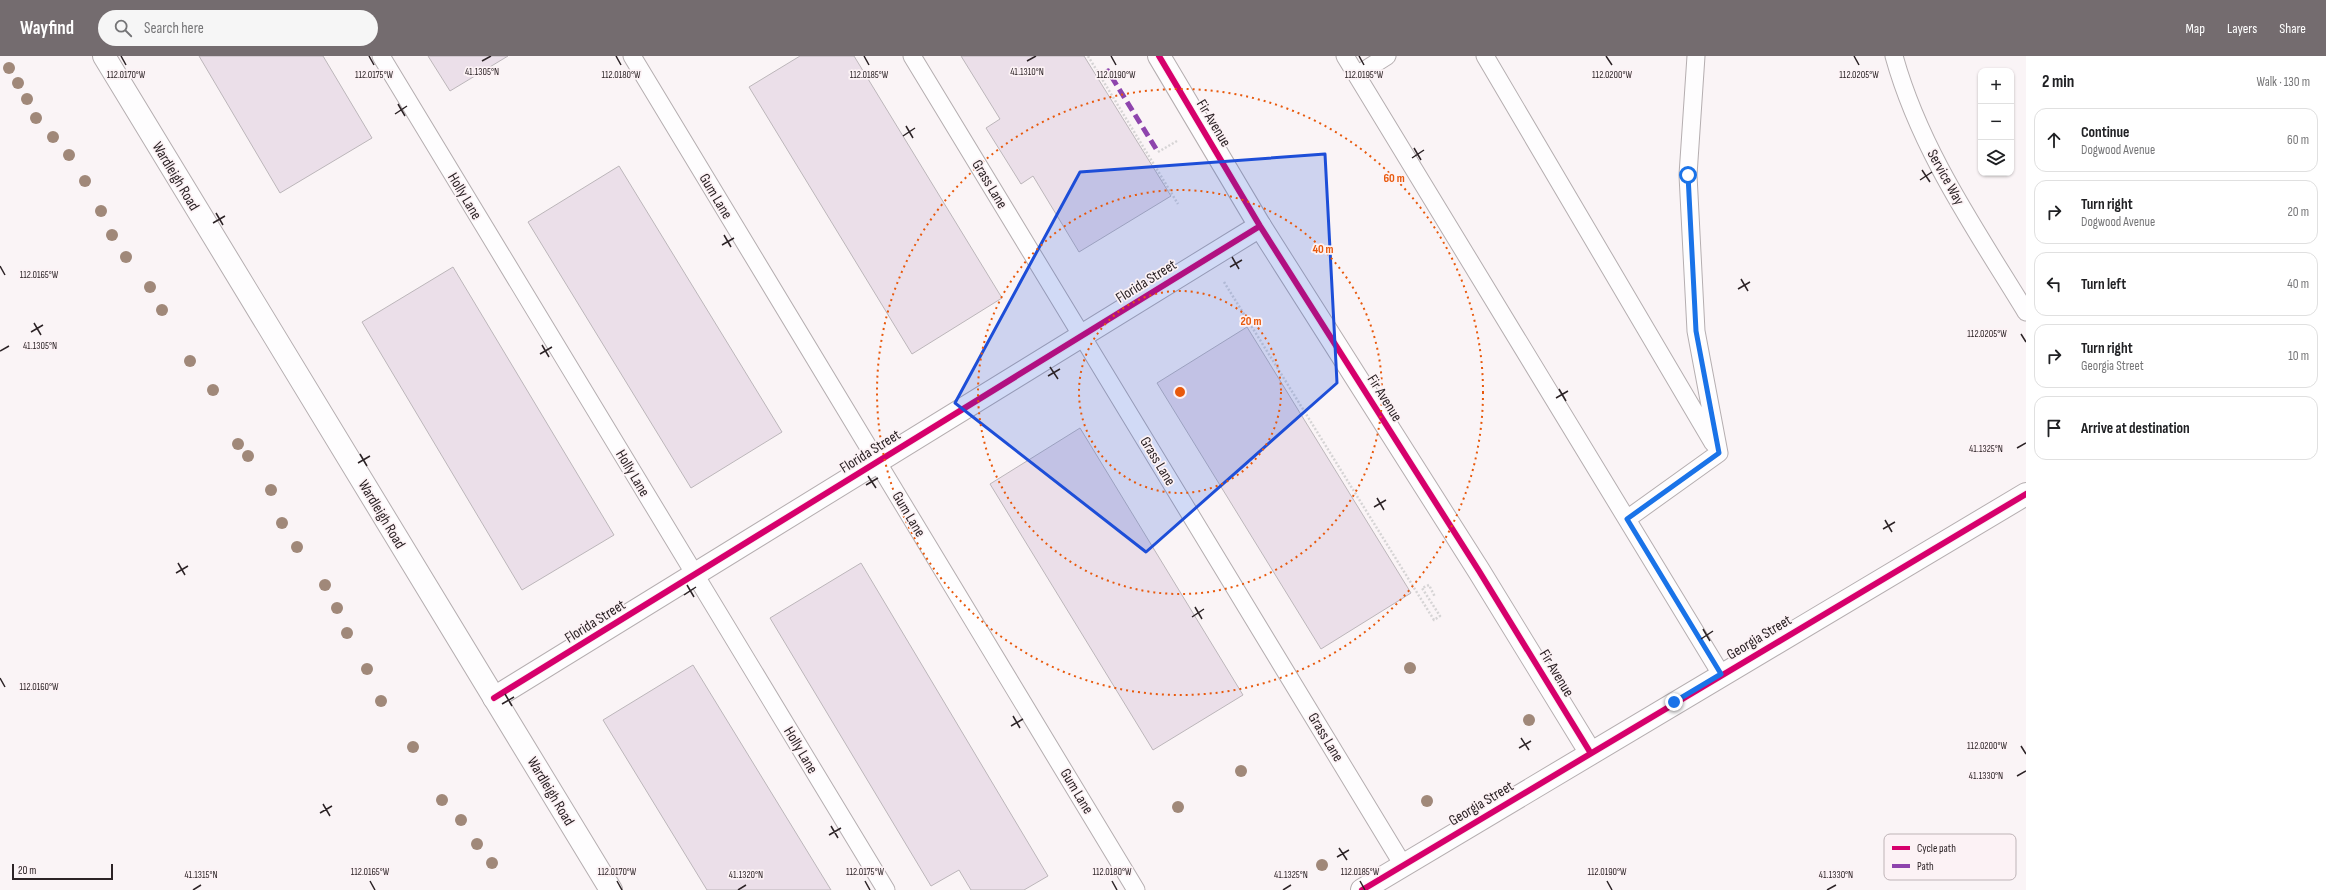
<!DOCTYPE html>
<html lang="en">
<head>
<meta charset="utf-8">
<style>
	:root { --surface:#fff; --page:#f6f6f6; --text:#202124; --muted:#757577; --line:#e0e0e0; --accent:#746c6f }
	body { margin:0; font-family:"Sofia Sans Condensed",sans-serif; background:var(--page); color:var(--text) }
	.controls { position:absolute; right:12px; top:12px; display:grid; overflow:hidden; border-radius:8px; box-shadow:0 1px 3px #0004 }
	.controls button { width:36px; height:36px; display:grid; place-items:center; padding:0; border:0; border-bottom:1px solid var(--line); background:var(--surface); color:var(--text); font:20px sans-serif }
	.scale { position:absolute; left:12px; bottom:10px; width:101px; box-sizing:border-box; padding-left:4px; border:2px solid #2c2326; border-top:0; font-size:11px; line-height:14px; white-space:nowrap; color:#2c2326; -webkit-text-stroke:3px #fcf2f5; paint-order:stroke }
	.stop { position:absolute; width:12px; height:12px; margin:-9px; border:3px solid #1a73e8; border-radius:50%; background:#fff }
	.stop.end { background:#1a73e8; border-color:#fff; box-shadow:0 1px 4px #0008 }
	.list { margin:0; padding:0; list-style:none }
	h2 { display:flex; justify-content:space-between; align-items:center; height:52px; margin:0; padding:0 16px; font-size:17px }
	h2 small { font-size:13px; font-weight:400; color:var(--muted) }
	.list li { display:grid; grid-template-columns:26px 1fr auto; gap:12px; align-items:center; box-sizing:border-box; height:64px; margin:0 8px 8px; padding:0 8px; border:1px solid var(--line); border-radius:12px }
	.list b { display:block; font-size:15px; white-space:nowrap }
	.list p { margin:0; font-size:13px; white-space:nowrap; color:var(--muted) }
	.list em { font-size:13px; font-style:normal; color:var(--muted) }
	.icon { flex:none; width:22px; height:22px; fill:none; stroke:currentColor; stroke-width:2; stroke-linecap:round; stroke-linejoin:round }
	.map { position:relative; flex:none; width:2026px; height:834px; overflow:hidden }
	header { display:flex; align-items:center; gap:24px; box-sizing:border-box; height:56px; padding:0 20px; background:var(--accent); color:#fff }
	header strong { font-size:19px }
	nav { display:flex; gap:22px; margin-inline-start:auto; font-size:14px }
	.search { width:280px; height:36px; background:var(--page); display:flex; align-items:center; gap:10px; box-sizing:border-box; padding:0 14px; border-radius:22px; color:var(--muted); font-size:15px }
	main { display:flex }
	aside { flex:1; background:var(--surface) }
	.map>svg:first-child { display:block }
</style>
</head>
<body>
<header>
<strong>Wayfind</strong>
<div class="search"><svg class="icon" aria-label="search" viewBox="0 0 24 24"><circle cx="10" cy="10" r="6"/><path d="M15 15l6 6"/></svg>Search here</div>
<nav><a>Map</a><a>Layers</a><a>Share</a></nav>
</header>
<main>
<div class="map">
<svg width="2026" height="834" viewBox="0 0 2026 834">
	<rect width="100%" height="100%" fill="#faf4f6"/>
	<path fill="#ebdfe9" stroke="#bcb6ba" d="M199 0H323L372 82 280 137Z
		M428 0H508L450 35Z
		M800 0H854L1002 242 912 298 749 31Z
		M961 0H1084L1171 140 1079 196 1033 120 1021 128 986 72 1000 63Z
		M619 110 782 376 691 432 528 166Z
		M453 211 614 479 522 534 362 266Z
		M1247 271 1411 537 1321 593 1157 327Z
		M1080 372 1243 639 1153 694 990 428Z
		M861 507 1048 820 1024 834H971L959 814 931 830 770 562Z
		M693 609 831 834H707L603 664Z"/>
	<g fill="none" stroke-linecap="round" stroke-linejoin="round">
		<g stroke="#b5aeb0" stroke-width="19">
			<path id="service" d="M381 0 886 834
				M632 0 1136 834
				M912 0 1403 809
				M1345 0 1721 618
				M1485 0 1713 387
				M1894 0C1920 94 1976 174 2026 256
				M1357 19 1387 0
				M1627 463 1719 397 1696 275 1688 119 1696 0"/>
		</g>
		<g stroke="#b5aeb0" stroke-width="24">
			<path id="minor" d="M494 642 1260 170"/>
		</g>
		<g stroke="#b5aeb0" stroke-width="24">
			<path id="tertiary" d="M1159 0 1260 170 1479 515 1590 696
				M1362 834 2026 438"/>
		</g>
		<g stroke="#b5aeb0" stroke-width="24">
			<path id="secondary" d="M104 0 611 834"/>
		</g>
		<path stroke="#d6d4d5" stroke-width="2.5" stroke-dasharray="2 2" stroke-linecap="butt" d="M1088 0 1178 148
			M1158 96 1177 85
			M1224 226 1434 564 1440 560 1422 532 1429 529 1435 541"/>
		<use href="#service" stroke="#fefdfe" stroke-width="17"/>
		<use href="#minor" stroke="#fefdfe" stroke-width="22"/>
		<use href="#tertiary" stroke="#fefdfe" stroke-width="22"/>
		<use href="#secondary" stroke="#fefdfe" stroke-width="22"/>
		<path stroke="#8e44ad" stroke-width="5" stroke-dasharray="10 5" stroke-linecap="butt" d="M1101 20 1108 15 1158 96"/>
		<g stroke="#fcf2f5" stroke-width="8">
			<path id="cycleway" d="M1159 0 1260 170 1479 515 1590 696
				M494 642 1260 170
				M1362 834 2026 438"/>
		</g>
		<use href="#cycleway" stroke="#d6006c" stroke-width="6"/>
	</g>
	<g fill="#a08879">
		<circle cx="9" cy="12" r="6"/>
		<circle cx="18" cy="27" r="6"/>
		<circle cx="27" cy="43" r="6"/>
		<circle cx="36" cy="62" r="6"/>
		<circle cx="53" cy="81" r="6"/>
		<circle cx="69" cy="99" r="6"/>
		<circle cx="85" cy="125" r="6"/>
		<circle cx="101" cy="155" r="6"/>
		<circle cx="112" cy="179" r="6"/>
		<circle cx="126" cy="201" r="6"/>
		<circle cx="150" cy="231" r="6"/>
		<circle cx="162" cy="254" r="6"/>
		<circle cx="190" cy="305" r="6"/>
		<circle cx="213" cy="334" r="6"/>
		<circle cx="238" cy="388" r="6"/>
		<circle cx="248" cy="400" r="6"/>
		<circle cx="271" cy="434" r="6"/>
		<circle cx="282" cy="467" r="6"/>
		<circle cx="297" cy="491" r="6"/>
		<circle cx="325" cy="529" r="6"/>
		<circle cx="337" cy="552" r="6"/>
		<circle cx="347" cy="577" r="6"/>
		<circle cx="1410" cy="612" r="6"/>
		<circle cx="367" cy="613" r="6"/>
		<circle cx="381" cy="645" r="6"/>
		<circle cx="1529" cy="664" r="6"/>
		<circle cx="413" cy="691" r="6"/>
		<circle cx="1241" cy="715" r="6"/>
		<circle cx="442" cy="744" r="6"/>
		<circle cx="1427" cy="745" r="6"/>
		<circle cx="1178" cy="751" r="6"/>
		<circle cx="461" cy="764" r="6"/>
		<circle cx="477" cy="788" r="6"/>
		<circle cx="492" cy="807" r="6"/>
		<circle cx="1322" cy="809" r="6"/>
	</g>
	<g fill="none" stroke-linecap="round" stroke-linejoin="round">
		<path stroke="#1a73e8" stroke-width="5" d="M1674 646 1721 618 1627 463 1719 397 1696 275 1688 119"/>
	</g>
	<path fill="#1d4ed8" fill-opacity="0.2" stroke="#1d4ed8" stroke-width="3" stroke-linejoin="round" d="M1325 98 1337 327 1146 496 955 347 1080 116Z"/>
	<path fill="none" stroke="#2c2326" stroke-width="1.5" d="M121 0 126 9M369 0 374 9M616 0 621 9M864 0 869 9M1111 0 1116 9M1359 0 1364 9M1606 0 1612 9M1854 0 1859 9M482 5 491 0M1027 5 1036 0M398 48 405 60M395 58 407 50M906 70 913 82M903 80 915 72M1414 92 1421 104M1412 102 1424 94M1922 114 1930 126M1920 124 1932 116M216 157 223 169M213 167 225 160M724 179 731 191M722 189 734 182M1232 201 1239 213M0 210 5 219M1230 211 1242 204M1741 223 1748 235M1738 233 1750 226M34 267 41 279M31 276 43 269M2021 278 2026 286M542 289 549 301M0 295 9 290M540 298 552 291M1050 311 1058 323M1048 320 1060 313M1559 333 1566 345M1556 342 1568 335M2017 392 2026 387M360 398 367 410M358 407 370 400M868 420 876 432M866 429 878 422M1377 442 1384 454M1374 451 1386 444M1885 464 1892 476M1883 473 1895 466M178 507 185 519M176 517 188 510M687 529 694 541M684 539 696 531M1195 551 1202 563M1192 561 1204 553M1703 573 1710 585M1701 583 1713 575M0 622 5 631M505 638 512 650M502 648 514 641M1013 660 1020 672M1011 670 1023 663M1521 682 1529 694M2021 690 2026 698M1519 692 1531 685M2017 720 2026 715M323 748 330 760M320 757 332 750M831 770 838 782M829 779 841 772M1339 792 1347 804M1337 801 1349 794M370 825 375 834M617 825 622 834M865 825 870 834M1112 825 1117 834M1360 825 1365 834M1607 825 1612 834M193 834 201 829M738 834 746 829M1283 834 1291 829M1827 834 1836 829"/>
	<g fill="none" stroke="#e8590c" stroke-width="2" stroke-dasharray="2 4">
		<circle cx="1180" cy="336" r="101"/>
		<circle cx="1180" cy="336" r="202"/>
		<circle cx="1180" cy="336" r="303"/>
	</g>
	<g text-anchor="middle" stroke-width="3.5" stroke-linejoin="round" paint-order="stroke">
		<g font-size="15" fill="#2c2326" stroke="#fcf2f5">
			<text transform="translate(1214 67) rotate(59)" y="5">Fir Avenue</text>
			<text transform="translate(176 120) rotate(59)" y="5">Wardleigh Road</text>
			<text transform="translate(1946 121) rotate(61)" y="5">Service Way</text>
			<text transform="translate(990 128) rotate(59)" y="5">Grass Lane</text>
			<text transform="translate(465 140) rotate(59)" y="5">Holly Lane</text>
			<text transform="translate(716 140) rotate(59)" y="5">Gum Lane</text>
			<text transform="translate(1146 225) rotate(-32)" y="5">Florida Street</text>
			<text transform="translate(1385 342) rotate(58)" y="5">Fir Avenue</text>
			<text transform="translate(870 395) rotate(-32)" y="5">Florida Street</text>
			<text transform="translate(1158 405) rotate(59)" y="5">Grass Lane</text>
			<text transform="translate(633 417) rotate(59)" y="5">Holly Lane</text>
			<text transform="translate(382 458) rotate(59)" y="5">Wardleigh Road</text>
			<text transform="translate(909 458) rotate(59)" y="5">Gum Lane</text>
			<text transform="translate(595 565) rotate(-32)" y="5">Florida Street</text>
			<text transform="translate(1759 581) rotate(-31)" y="5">Georgia Street</text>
			<text transform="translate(1557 617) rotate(59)" y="5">Fir Avenue</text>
			<text transform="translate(1326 681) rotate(59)" y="5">Grass Lane</text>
			<text transform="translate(801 694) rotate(59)" y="5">Holly Lane</text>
			<text transform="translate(551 735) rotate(59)" y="5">Wardleigh Road</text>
			<text transform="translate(1077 735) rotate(59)" y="5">Gum Lane</text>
			<text transform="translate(1481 747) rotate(-31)" y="5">Georgia Street</text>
		</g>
	</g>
	<rect x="1884" y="778" width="132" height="46" rx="6" fill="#fcf2f5" stroke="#beb4b7" stroke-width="1"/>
	<rect x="1892" y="790" width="18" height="4" fill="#d6006c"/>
	<rect x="1892" y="808" width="18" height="4" fill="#8e44ad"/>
	<g font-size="11" fill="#2c2326">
		<text x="1917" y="796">Cycle path</text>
		<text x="1917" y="814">Path</text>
	</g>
	<g font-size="10" text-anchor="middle" fill="#2c2326" stroke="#fcf2f5" stroke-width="3.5" stroke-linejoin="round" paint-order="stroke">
		<text x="482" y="19">41.1305°N</text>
		<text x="1027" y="19">41.1310°N</text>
		<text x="126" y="22">112.0170°W</text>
		<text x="374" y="22">112.0175°W</text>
		<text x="621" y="22">112.0180°W</text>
		<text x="869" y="22">112.0185°W</text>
		<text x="1116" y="22">112.0190°W</text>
		<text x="1364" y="22">112.0195°W</text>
		<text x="1612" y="22">112.0200°W</text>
		<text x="1859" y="22">112.0205°W</text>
		<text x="39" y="222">112.0165°W</text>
		<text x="1987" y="281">112.0205°W</text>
		<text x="40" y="293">41.1305°N</text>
		<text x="1986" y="396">41.1325°N</text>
		<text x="39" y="634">112.0160°W</text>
		<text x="1987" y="693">112.0200°W</text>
		<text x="1986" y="723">41.1330°N</text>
		<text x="370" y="819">112.0165°W</text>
		<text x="617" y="819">112.0170°W</text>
		<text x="865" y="819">112.0175°W</text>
		<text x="1112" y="819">112.0180°W</text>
		<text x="1360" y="819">112.0185°W</text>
		<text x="1607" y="819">112.0190°W</text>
		<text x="201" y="822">41.1315°N</text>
		<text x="746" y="822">41.1320°N</text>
		<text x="1291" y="822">41.1325°N</text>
		<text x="1836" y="822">41.1330°N</text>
	</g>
	<circle cx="1180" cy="336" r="6" fill="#e8590c" stroke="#fcf2f5" stroke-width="2"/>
	<g font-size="12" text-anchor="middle" font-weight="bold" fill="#e8590c" stroke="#fcf2f5" stroke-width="3.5" stroke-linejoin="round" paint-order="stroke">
		<text x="1394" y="126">60 m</text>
		<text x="1323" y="197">40 m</text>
		<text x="1251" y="269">20 m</text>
	</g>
</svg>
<div class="controls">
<button>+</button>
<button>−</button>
<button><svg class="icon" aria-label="layers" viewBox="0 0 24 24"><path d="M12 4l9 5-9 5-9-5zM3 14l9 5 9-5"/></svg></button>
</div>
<div class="scale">20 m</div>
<div class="stop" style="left:1688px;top:119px"></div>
<div class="stop end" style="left:1674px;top:646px"></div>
</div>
<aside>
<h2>2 min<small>Walk · 130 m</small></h2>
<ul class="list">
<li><svg class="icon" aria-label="ahead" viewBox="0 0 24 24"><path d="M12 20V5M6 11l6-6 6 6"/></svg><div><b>Continue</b><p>Dogwood Avenue</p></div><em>60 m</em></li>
<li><svg class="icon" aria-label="right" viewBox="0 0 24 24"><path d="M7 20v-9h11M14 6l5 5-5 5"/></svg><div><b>Turn right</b><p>Dogwood Avenue</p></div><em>20 m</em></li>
<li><svg class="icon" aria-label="left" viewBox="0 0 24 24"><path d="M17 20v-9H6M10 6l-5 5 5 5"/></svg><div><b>Turn left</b></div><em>40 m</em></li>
<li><svg class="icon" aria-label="right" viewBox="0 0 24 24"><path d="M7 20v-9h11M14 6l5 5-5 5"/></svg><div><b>Turn right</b><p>Georgia Street</p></div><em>10 m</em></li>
<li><svg class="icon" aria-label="arrive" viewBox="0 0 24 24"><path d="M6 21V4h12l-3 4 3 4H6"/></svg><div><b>Arrive at destination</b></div></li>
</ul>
</aside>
</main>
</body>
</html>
